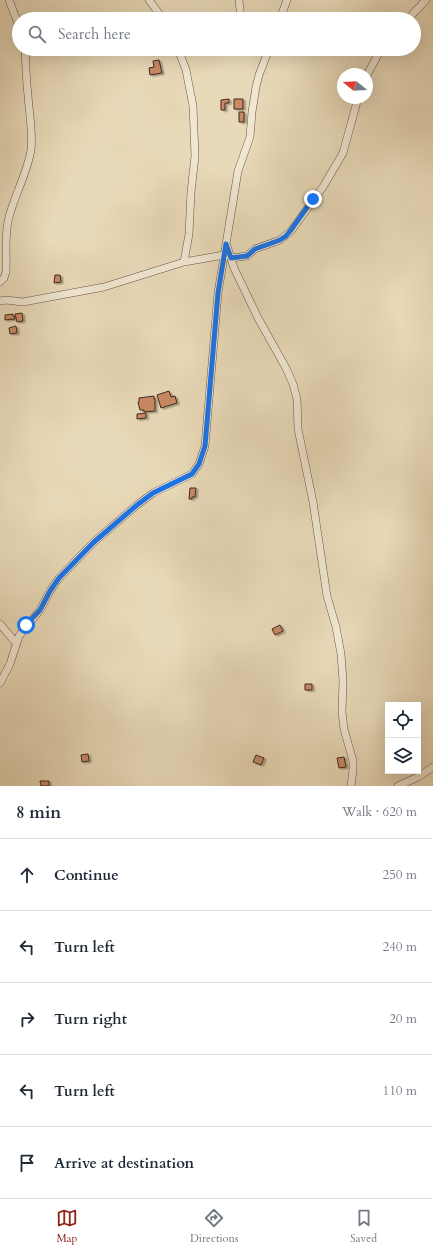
<!DOCTYPE html>
<html lang="en">
<head>
<meta charset="utf-8">
<style>
	:root { --surface:#fff; --page:#f2f2f3; --text:#1f2937; --muted:#747a83; --line:#e0e1e3; --accent:#8f2418 }
	body { margin:0; font-family:Cardo,serif; background:var(--page); color:var(--text) }
	.controls { position:absolute; right:12px; bottom:12px; display:grid; overflow:hidden; border-radius:0px; box-shadow:0 4px 16px #0002 }
	.controls button { width:36px; height:36px; display:grid; place-items:center; padding:0; border:0; border-bottom:1px solid var(--line); background:var(--surface); color:var(--text); font:20px sans-serif }
	.compass { position:absolute; left:337px; top:68px; width:36px; height:36px; border-radius:50%; background:var(--surface); box-shadow:0 4px 16px #0002; rotate:288deg }
	.stop { position:absolute; width:12px; height:12px; margin:-9px; border:3px solid #1a73e8; border-radius:50%; background:#fff }
	.stop.end { background:#1a73e8; border-color:#fff; box-shadow:0 1px 4px #0008 }
	.list { margin:0; padding:0; list-style:none }
	h2 { display:flex; justify-content:space-between; align-items:center; height:52px; margin:0; padding:0 16px; font-size:17px }
	h2 small { font-size:13px; font-weight:400; color:var(--muted) }
	.list li { display:grid; grid-template-columns:26px 1fr auto; gap:12px; align-items:center; box-sizing:border-box; height:72px; padding:0 16px; border-top:1px solid var(--line) }
	.list b { display:block; font-size:15px; white-space:nowrap }
	.list em { font-size:13px; font-style:normal; color:var(--muted) }
	.icon { flex:none; width:22px; height:22px; fill:none; stroke:currentColor; stroke-width:2; stroke-linecap:round; stroke-linejoin:round }
	.map { position:relative; flex:none; width:433px; height:786px; overflow:hidden }
	.search { position:absolute; background:var(--surface); box-shadow:0 4px 16px #0002; left:12px; right:12px; top:12px; height:44px; display:flex; align-items:center; gap:10px; box-sizing:border-box; padding:0 14px; border-radius:22px; color:var(--muted); font-size:15px }
	.sheet { height:412px; background:var(--surface) }
	nav { display:flex; justify-content:space-around; align-items:center; box-sizing:border-box; height:56px; border-top:1px solid var(--line); background:var(--surface); font-size:11px; color:var(--muted) }
	nav a { display:grid; justify-items:center; gap:2px }
	nav .on { color:var(--accent) }
	.map>svg:first-child { display:block }
</style>
</head>
<body>
<div class="map">
<svg width="433" height="786" viewBox="0 0 433 786">
	<defs>
		<filter id="shadow"><feDropShadow dx="2.5" dy="1.5" stdDeviation="0" flood-color="#0004"/></filter>
	</defs>
	<rect width="100%" height="100%" fill="#e8d9b8"/>
	<filter id="stains"><feTurbulence type="fractalNoise" baseFrequency=".005" numOctaves="4"/><feColorMatrix values="0 0 0 0 .2 0 0 0 0 .09 0 0 0 0 .02 0 0 0 .5 -.17"/></filter>
	<radialGradient id="worn" r=".72"><stop offset=".6" stop-color="#630" stop-opacity="0"/><stop offset="1" stop-color="#630" stop-opacity=".3"/></radialGradient>
	<path fill="#c98963" stroke="#3d2821" filter="url(#shadow)" d="M159 60 162 73 150 75 149 68 154 67 153 61Z
		M229 99V103H225V110H221V100Z
		M234 99H243V109H234Z
		M239 112H244V122H239Z
		M55 275H60L61 282 54 283Z
		M22 313 23 321 17 322 15 314Z
		M13 314V316H14L15 319 5 320V315Z
		M16 326 17 333 10 334 9 328Z
		M169 391 171 397 175 396 177 403 161 408 157 395Z
		M154 396V399H155V411L144 412V410H140L138 402H139V398Z
		M146 413V418L137 419V414Z
		M190 488H196L195 497H192V499H189Z
		M280 625 283 631 275 635 272 629Z
		M305 684H312V690H305Z
		M88 754 89 761 82 762 81 755Z
		M256 755 264 758 261 765 253 762Z
		M344 757 346 767 339 768 337 758Z
		M40 781H49V786H41Z"/>
	<g fill="none" stroke-linecap="round" stroke-linejoin="round">
		<g stroke="#685447" stroke-width="8">
			<path id="minor" d="M9 0 19 26
				M149 0 163 19
				M239 0 241 19
				M280 19 287 0
				M408 19 426 0
				M178 49 186 70 193 106 195 156 191 192 189 234 184 262
				M367 75 381 49
				M227 246 234 268 258 318 286 368 293 384 297 399 298 429 313 502 327 596 336 627 341 654 343 681 342 712 344 729 353 761V770L351 786
				M231 258 247 256 255 249 280 240 291 231 323 187 343 153 358 98
				M0 282 4 278 6 272C7 254 4 235 9 217 15 194 27 174 31 150 33 132 29 113 28 95 26 80 26 64 25 49
				M0 301 6 300 23 302 104 287 184 262 224 255
				M0 624 16 643
				M0 683 10 664 19 636 40 610 50 591 59 578 94 542 137 505 153 493 192 474 199 464 205 446 218 293 238 171 250 137 252 112 256 87 259 75 269 49
				M398 786 418 777 433 767"/>
		</g>
		<use href="#minor" stroke="#f0e6d1" stroke-width="7"/>
	</g>
	<g fill="none" stroke-linecap="round" stroke-linejoin="round">
		<path stroke="#1a73e8" stroke-width="5" d="M26 625 40 610 50 591 59 578 94 542 137 505 153 493 192 474 199 464 205 446 218 293 226 244 231 258 247 256 255 249 280 240 286 236 291 230 313 199"/>
	</g>
	<rect width="100%" height="100%" filter="url(#stains)"/>
	<rect width="100%" height="100%" fill="url(#worn)"/>
</svg>
<div class="controls">
<button><svg class="icon" aria-label="locate" viewBox="0 0 24 24"><circle cx="12" cy="12" r="6"/><path d="M12 2v4M12 18v4M2 12h4M18 12h4"/></svg></button>
<button><svg class="icon" aria-label="layers" viewBox="0 0 24 24"><path d="M12 4l9 5-9 5-9-5zM3 14l9 5 9-5"/></svg></button>
</div>
<svg class="compass" viewBox="-18 -18 36 36"><path d="M0-13l5 13h-10z" fill="#e53935"/><path d="M0 13l5-13h-10z" fill="#747a83"/></svg>
<div class="stop" style="left:26px;top:625px"></div>
<div class="stop end" style="left:313px;top:199px"></div>
<div class="search"><svg class="icon" aria-label="search" viewBox="0 0 24 24"><circle cx="10" cy="10" r="6"/><path d="M15 15l6 6"/></svg>Search here</div>
</div>
<section class="sheet">
<h2>8 min<small>Walk · 620 m</small></h2>
<ul class="list">
<li><svg class="icon" aria-label="ahead" viewBox="0 0 24 24"><path d="M12 20V5M6 11l6-6 6 6"/></svg><div><b>Continue</b></div><em>250 m</em></li>
<li><svg class="icon" aria-label="left" viewBox="0 0 24 24"><path d="M17 20v-9H6M10 6l-5 5 5 5"/></svg><div><b>Turn left</b></div><em>240 m</em></li>
<li><svg class="icon" aria-label="right" viewBox="0 0 24 24"><path d="M7 20v-9h11M14 6l5 5-5 5"/></svg><div><b>Turn right</b></div><em>20 m</em></li>
<li><svg class="icon" aria-label="left" viewBox="0 0 24 24"><path d="M17 20v-9H6M10 6l-5 5 5 5"/></svg><div><b>Turn left</b></div><em>110 m</em></li>
<li><svg class="icon" aria-label="arrive" viewBox="0 0 24 24"><path d="M6 21V4h12l-3 4 3 4H6"/></svg><div><b>Arrive at destination</b></div></li>
</ul>
</section>
<nav>
<a class="on"><svg class="icon" aria-label="map" viewBox="0 0 24 24"><path d="M3 6l6-2 6 2 6-2v14l-6 2-6-2-6 2zM9 4v14M15 6v14"/></svg>Map</a>
<a><svg class="icon" aria-label="directions" viewBox="0 0 24 24"><path d="M12 3l9 9-9 9-9-9zM9 14v-3h6M13 9l2 2-2 2"/></svg>Directions</a>
<a><svg class="icon" aria-label="saved" viewBox="0 0 24 24"><path d="M7 4h10v16l-5-4-5 4z"/></svg>Saved</a>
</nav>
</body>
</html>
